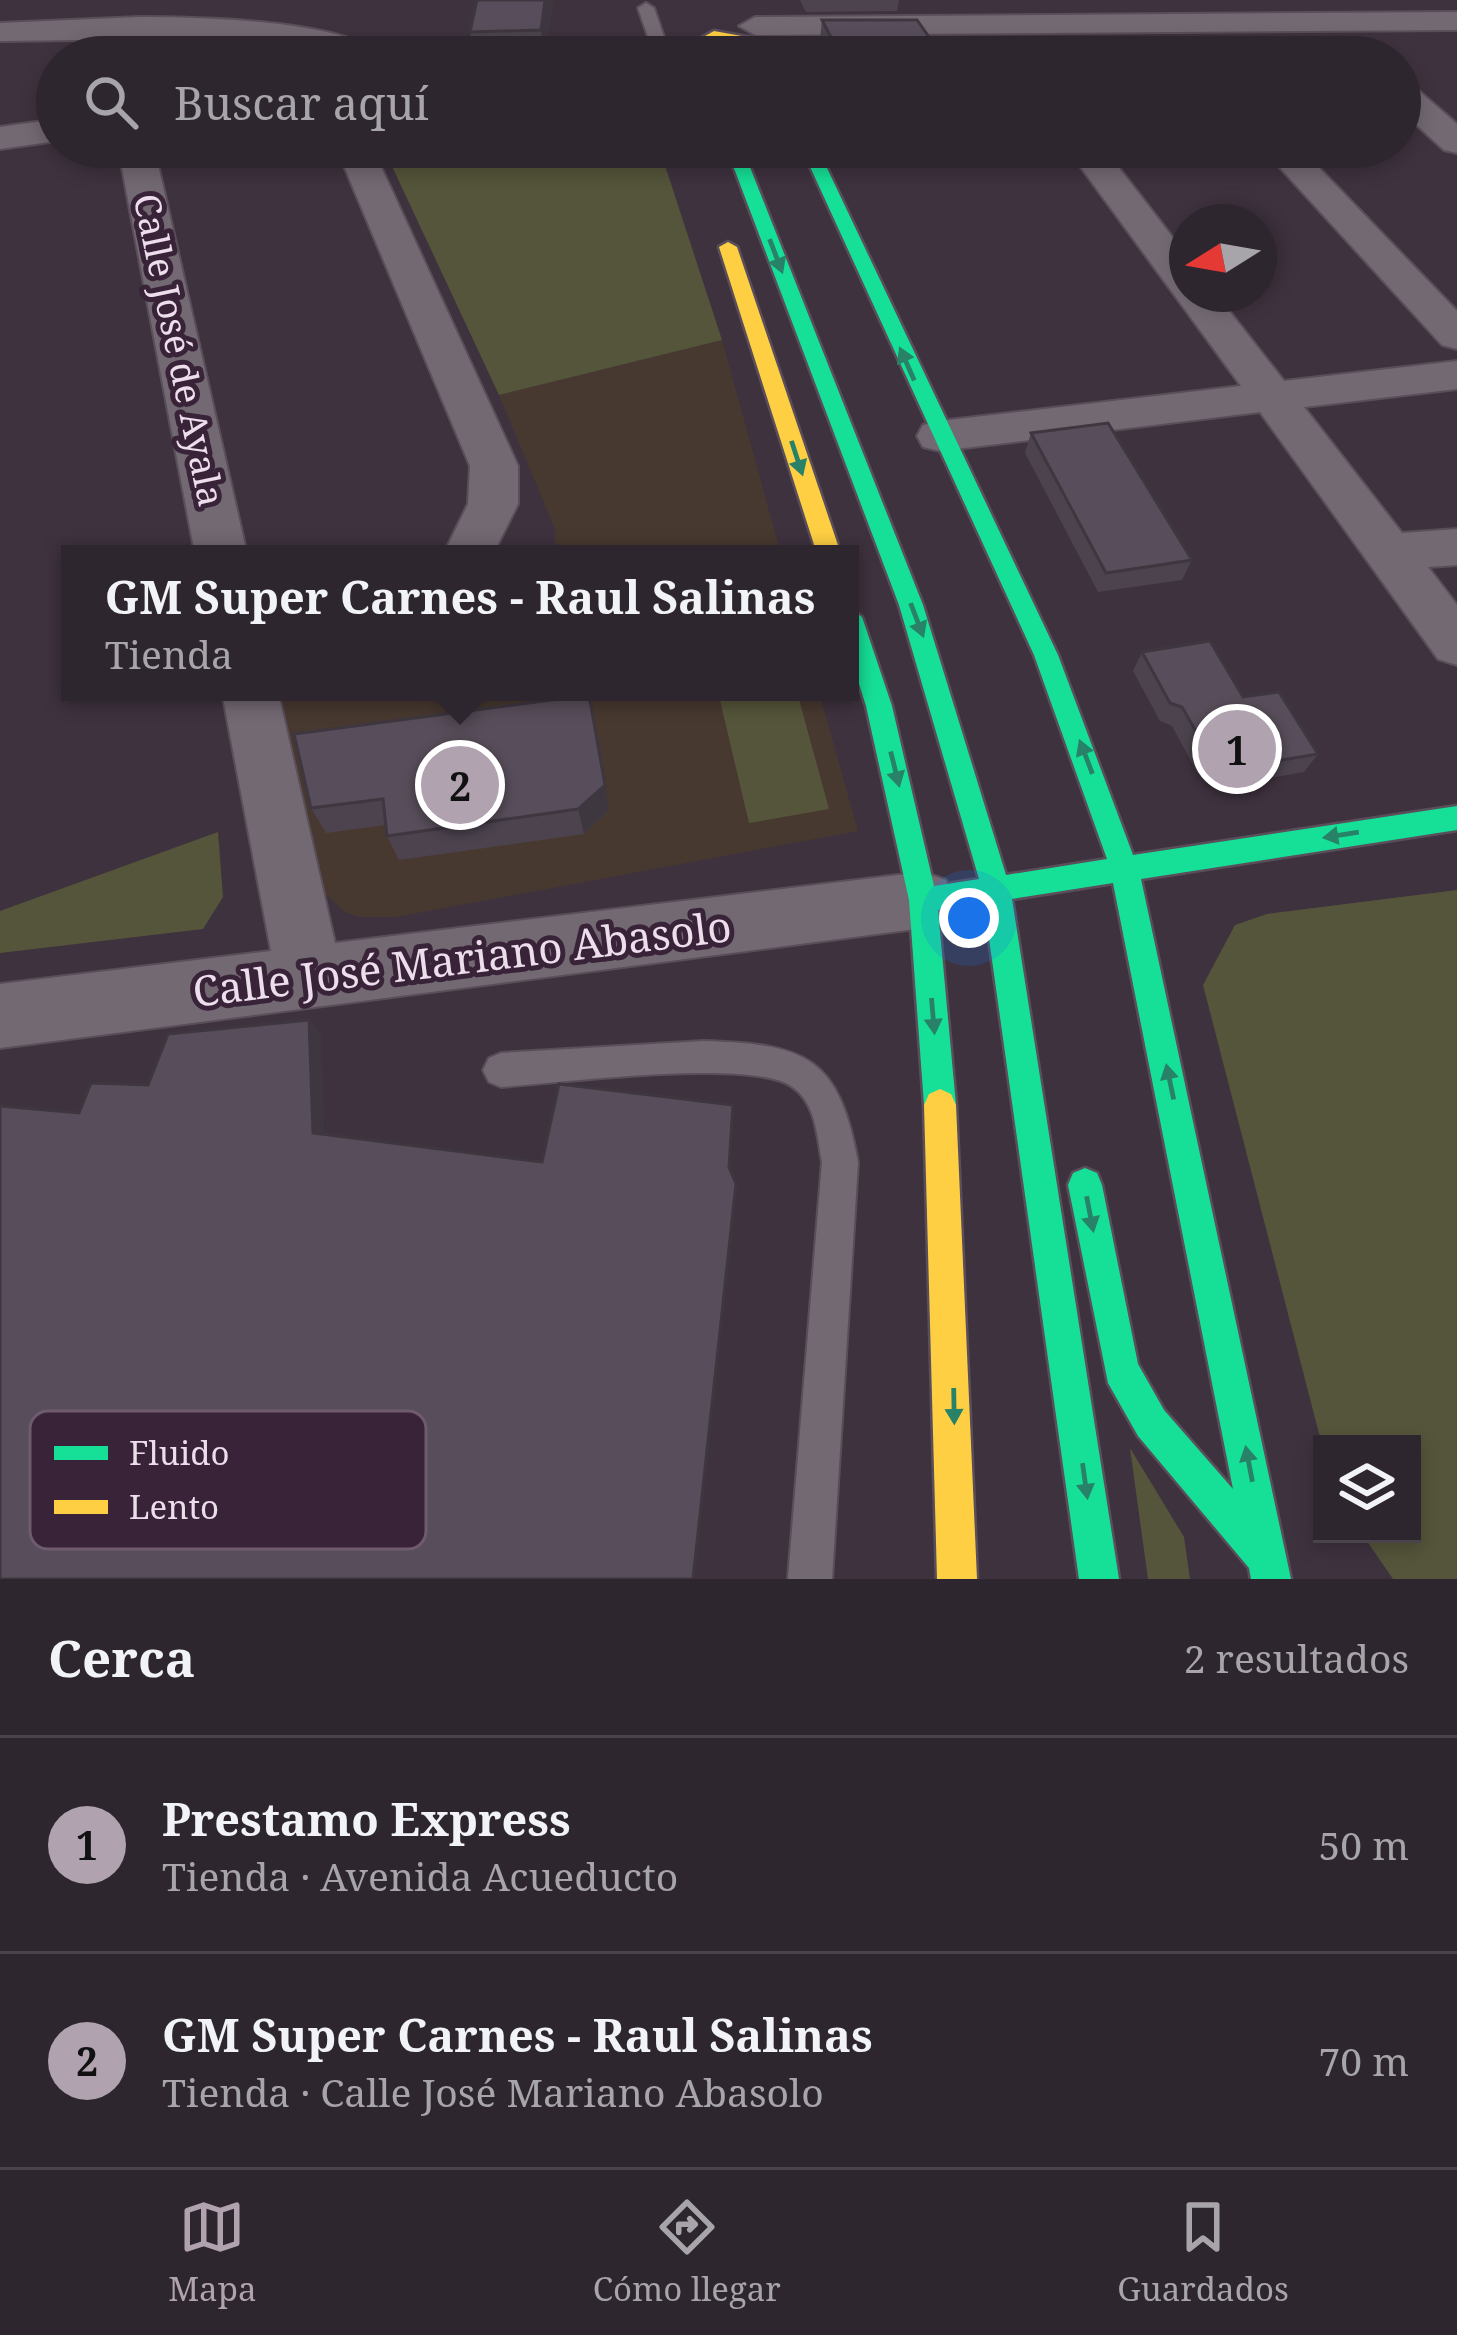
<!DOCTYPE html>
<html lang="es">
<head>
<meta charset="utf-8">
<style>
	:root { --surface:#2e262e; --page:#3a323a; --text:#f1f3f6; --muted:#a7a5aa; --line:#49434a; --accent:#b0a2af }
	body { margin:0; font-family:"Noto Serif",serif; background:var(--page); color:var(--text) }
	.controls { position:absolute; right:36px; bottom:36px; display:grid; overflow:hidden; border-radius:0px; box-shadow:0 6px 18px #0003 }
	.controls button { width:108px; height:108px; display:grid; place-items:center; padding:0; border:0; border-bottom:3px solid var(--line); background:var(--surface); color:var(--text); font:60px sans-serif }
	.compass { position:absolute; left:1169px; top:204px; width:108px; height:108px; border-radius:50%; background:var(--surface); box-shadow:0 6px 18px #0003; rotate:259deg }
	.you { position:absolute; left:969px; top:918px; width:42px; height:42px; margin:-30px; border:9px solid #fff; border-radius:50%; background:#1a73e8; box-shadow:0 0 0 18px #1a73e833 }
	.badge { display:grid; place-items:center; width:78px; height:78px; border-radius:50%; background:var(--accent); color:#111; font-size:39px; font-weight:700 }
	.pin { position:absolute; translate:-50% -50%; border:6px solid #fff; box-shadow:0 3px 12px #0006 }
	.popup { position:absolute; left:61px; top:545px; width:798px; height:156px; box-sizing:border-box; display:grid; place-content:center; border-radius:0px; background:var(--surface); filter:drop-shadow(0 3px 9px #0005); font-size:39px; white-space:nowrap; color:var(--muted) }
	.popup b { font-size:45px; color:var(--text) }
	.popup::after { content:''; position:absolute; left:50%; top:100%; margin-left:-24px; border:24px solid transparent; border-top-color:var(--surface) }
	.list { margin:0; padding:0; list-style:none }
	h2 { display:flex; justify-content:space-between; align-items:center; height:156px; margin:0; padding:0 48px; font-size:51px }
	h2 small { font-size:39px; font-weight:400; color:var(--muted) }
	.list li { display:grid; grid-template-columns:78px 1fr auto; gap:36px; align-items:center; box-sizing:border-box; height:216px; padding:0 48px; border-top:3px solid var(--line) }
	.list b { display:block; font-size:45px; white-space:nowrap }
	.list p { margin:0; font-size:39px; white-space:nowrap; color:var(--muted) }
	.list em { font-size:39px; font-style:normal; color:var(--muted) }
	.icon { flex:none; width:66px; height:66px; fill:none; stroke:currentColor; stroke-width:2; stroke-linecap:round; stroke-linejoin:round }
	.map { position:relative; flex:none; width:1457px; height:1579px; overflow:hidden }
	.search { position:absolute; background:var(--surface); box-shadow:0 6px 18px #0003; left:36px; right:36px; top:36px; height:132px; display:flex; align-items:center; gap:30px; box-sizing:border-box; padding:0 42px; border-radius:66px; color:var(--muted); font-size:45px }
	.sheet { height:588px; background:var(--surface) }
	nav { display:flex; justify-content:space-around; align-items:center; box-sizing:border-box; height:168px; border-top:3px solid var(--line); background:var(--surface); font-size:33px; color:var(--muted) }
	nav a { display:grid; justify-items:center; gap:6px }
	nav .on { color:var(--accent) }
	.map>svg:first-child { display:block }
</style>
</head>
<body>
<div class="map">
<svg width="1457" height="1579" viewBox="0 0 1457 1579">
	<rect width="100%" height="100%" fill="#3e323e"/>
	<path fill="#483930" d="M722 340 781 554H555V529L499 395Z
		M280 692H819L858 831 396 917H360L345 912 323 892Z"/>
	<path fill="#55553b" d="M383 147H659L722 340 499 395Z
		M718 692H797L829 809 749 823Z
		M218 832 223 897 203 929 0 953V911Z
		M1457 890V1579H1393L1362 1534H1412V1444L1322 1445 1203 985 1235 925 1267 914Z
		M1130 1448 1184 1537 1190 1579H1148Z"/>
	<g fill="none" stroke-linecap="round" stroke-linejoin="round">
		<g stroke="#594e59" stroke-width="4">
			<path id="lane" d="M646 3 654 8 671 57H655L638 8Z
				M704 1041C806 1044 839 1057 858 1162L832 1579H788L822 1162C817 1136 816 1102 791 1086 748 1058 558 1083 501 1087L489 1082 483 1070 489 1058 501 1053Z"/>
		</g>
		<g stroke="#594e59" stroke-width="4">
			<path id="street" d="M1457 12V30L755 35 739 26 755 17Z
				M139 17C188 17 351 19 382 57H334L232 38 0 41V23Z
				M1400 82 1412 85 1457 124V153L1444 150 1400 110Z
				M57 119V141L0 149V127Z
				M118 147H154L247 554H195Z
				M336 147H372L518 466V504L493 554H451L447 547 468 504 470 466Z
				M1066 147H1103L1187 256V294H1216L1284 381 1457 361V389L1304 407 1402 533 1457 529V565L1428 567 1457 605V665L1438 659 1260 412 940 451 923 447 917 436 923 425 940 421 1241 386Z
				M1261 147H1299L1457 311V349L1442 345Z
				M222 692H278L335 943 923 872 946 880 955 900 946 920 923 928 0 1048V984L271 951Z"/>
		</g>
		<g stroke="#594e59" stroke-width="5">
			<path id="fast" d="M726 147H742L923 605 1006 875 1107 859 1034 655 801 147H817L1058 655 1133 855 1457 806V830L1141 879 1291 1579H1251L1249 1568 1138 1436 1108 1383 1068 1185 1073 1173 1085 1168 1097 1173 1102 1185 1138 1364 1164 1410 1233 1489 1113 883 1012 899 1119 1579H1079L984 903 938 910 956 1105 951 1116 940 1121 929 1116 924 1105 909 900 866 706 850 655V608L862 617 892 706 934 886 979 879 899 605Z"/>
		</g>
		<g stroke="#594e59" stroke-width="5">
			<path id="slow" d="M714 31 769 41C755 49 739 40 722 40 703 41 690 57 667 57Z
				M728 242 737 247 841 554H817L719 247Z
				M940 1089 951 1094 956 1105 977 1579H937L924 1105 929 1094Z"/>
		</g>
		<use href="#lane" fill="#736973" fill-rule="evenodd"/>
		<use href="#street" fill="#736973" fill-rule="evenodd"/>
		<use href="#fast" fill="#16e098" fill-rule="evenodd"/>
		<use href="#slow" fill="#ffcf43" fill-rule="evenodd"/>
	</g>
	<path fill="#4c434e" d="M477 0H553L545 57H475L470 32Z
		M800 0H899L897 11 806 12Z
		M822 20 943 57H821V50H826L820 39Z
		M1031 433 1192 560 1182 580 1098 592 1025 453Z
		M1142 652 1243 697 1318 754 1304 772 1247 782 1243 775 1213 780 1198 774 1172 726 1160 721 1133 671Z
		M294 734 609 810 584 834 399 860 387 836 386 825 326 833 311 808Z"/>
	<path fill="#3e3740" d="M545 0H553L545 57 541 30Z
		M605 785 609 810 584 834 578 809Z
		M309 1020 321 1034 325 1144 313 1133Z"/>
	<path fill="#584e5b" stroke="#3e3740" stroke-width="3" d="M477 0H545L541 30 470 32Z
		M822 20H917L943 57H825L821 50 837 49Z
		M1108 423 1192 560 1106 573 1031 433Z
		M1210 641 1243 697 1279 692 1318 754 1259 764 1255 757 1225 762 1210 756 1182 707 1170 703 1142 652Z
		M589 695 605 785 578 809 387 836 383 799 311 808 294 734Z
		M309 1020 313 1133 542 1162 559 1084 733 1105 729 1167 736 1184 693 1579H0V1106L79 1113 91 1083 148 1085 168 1034Z"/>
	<defs><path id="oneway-solid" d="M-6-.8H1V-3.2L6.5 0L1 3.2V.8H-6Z" transform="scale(3)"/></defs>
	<g fill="#288268">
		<use href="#oneway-solid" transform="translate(776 256) rotate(69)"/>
		<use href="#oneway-solid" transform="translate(907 364) rotate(-114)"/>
		<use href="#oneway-solid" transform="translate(797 458) rotate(72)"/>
		<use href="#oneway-solid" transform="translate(917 620) rotate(69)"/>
		<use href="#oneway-solid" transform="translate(1086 757) rotate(-111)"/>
		<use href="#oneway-solid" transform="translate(895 769) rotate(76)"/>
		<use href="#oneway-solid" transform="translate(1341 835) rotate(171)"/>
		<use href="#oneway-solid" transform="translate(933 1016) rotate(85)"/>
		<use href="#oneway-solid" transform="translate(1170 1082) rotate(-102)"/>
		<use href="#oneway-solid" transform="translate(1090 1214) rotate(79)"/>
		<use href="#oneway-solid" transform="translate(954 1406) rotate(89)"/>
		<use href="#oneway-solid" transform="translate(1249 1464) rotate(-101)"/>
		<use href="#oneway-solid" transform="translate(1085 1481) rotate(82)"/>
	</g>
	<g text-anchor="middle" stroke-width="10" stroke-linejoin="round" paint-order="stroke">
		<g font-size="36" fill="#eddeec" stroke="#392338">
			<text transform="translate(179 350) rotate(78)" y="13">Calle José de Ayala</text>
		</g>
		<g font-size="42" fill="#eddeec" stroke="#392338">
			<text transform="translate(462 959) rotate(-7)" y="15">Calle José Mariano Abasolo</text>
		</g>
	</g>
	<rect x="30" y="1411" width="396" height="138" rx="18" fill="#392338" stroke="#6f5b6e" stroke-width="3"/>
	<rect x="54" y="1446" width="54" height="14" fill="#16e098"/>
	<rect x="54" y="1500" width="54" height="14" fill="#ffcf43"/>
	<g font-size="33" fill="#eddeec">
		<text x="129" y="1465">Fluido</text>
		<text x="129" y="1519">Lento</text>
	</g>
</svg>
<div class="controls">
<button><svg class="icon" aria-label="layers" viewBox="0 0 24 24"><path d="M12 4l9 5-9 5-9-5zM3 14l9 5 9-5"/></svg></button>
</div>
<svg class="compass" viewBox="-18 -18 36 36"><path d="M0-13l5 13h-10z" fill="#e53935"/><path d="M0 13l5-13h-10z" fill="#a7a5aa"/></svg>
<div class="you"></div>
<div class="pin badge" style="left:1237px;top:749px">1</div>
<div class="pin badge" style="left:460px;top:785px">2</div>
<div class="popup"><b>GM Super Carnes - Raul Salinas</b>Tienda</div>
<div class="search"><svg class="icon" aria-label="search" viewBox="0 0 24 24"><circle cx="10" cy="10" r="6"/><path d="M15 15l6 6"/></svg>Buscar aquí</div>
</div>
<section class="sheet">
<h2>Cerca<small>2 resultados</small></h2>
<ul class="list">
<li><span class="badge">1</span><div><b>Prestamo Express</b><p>Tienda · Avenida Acueducto</p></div><em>50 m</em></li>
<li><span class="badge">2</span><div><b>GM Super Carnes - Raul Salinas</b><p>Tienda · Calle José Mariano Abasolo</p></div><em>70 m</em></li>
</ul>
</section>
<nav>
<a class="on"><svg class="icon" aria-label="map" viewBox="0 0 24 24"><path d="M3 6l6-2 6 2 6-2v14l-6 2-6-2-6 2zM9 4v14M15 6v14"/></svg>Mapa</a>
<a><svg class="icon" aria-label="directions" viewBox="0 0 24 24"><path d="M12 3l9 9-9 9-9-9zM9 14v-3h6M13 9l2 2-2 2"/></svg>Cómo llegar</a>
<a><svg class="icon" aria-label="saved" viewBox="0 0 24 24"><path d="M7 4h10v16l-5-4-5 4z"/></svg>Guardados</a>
</nav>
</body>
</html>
